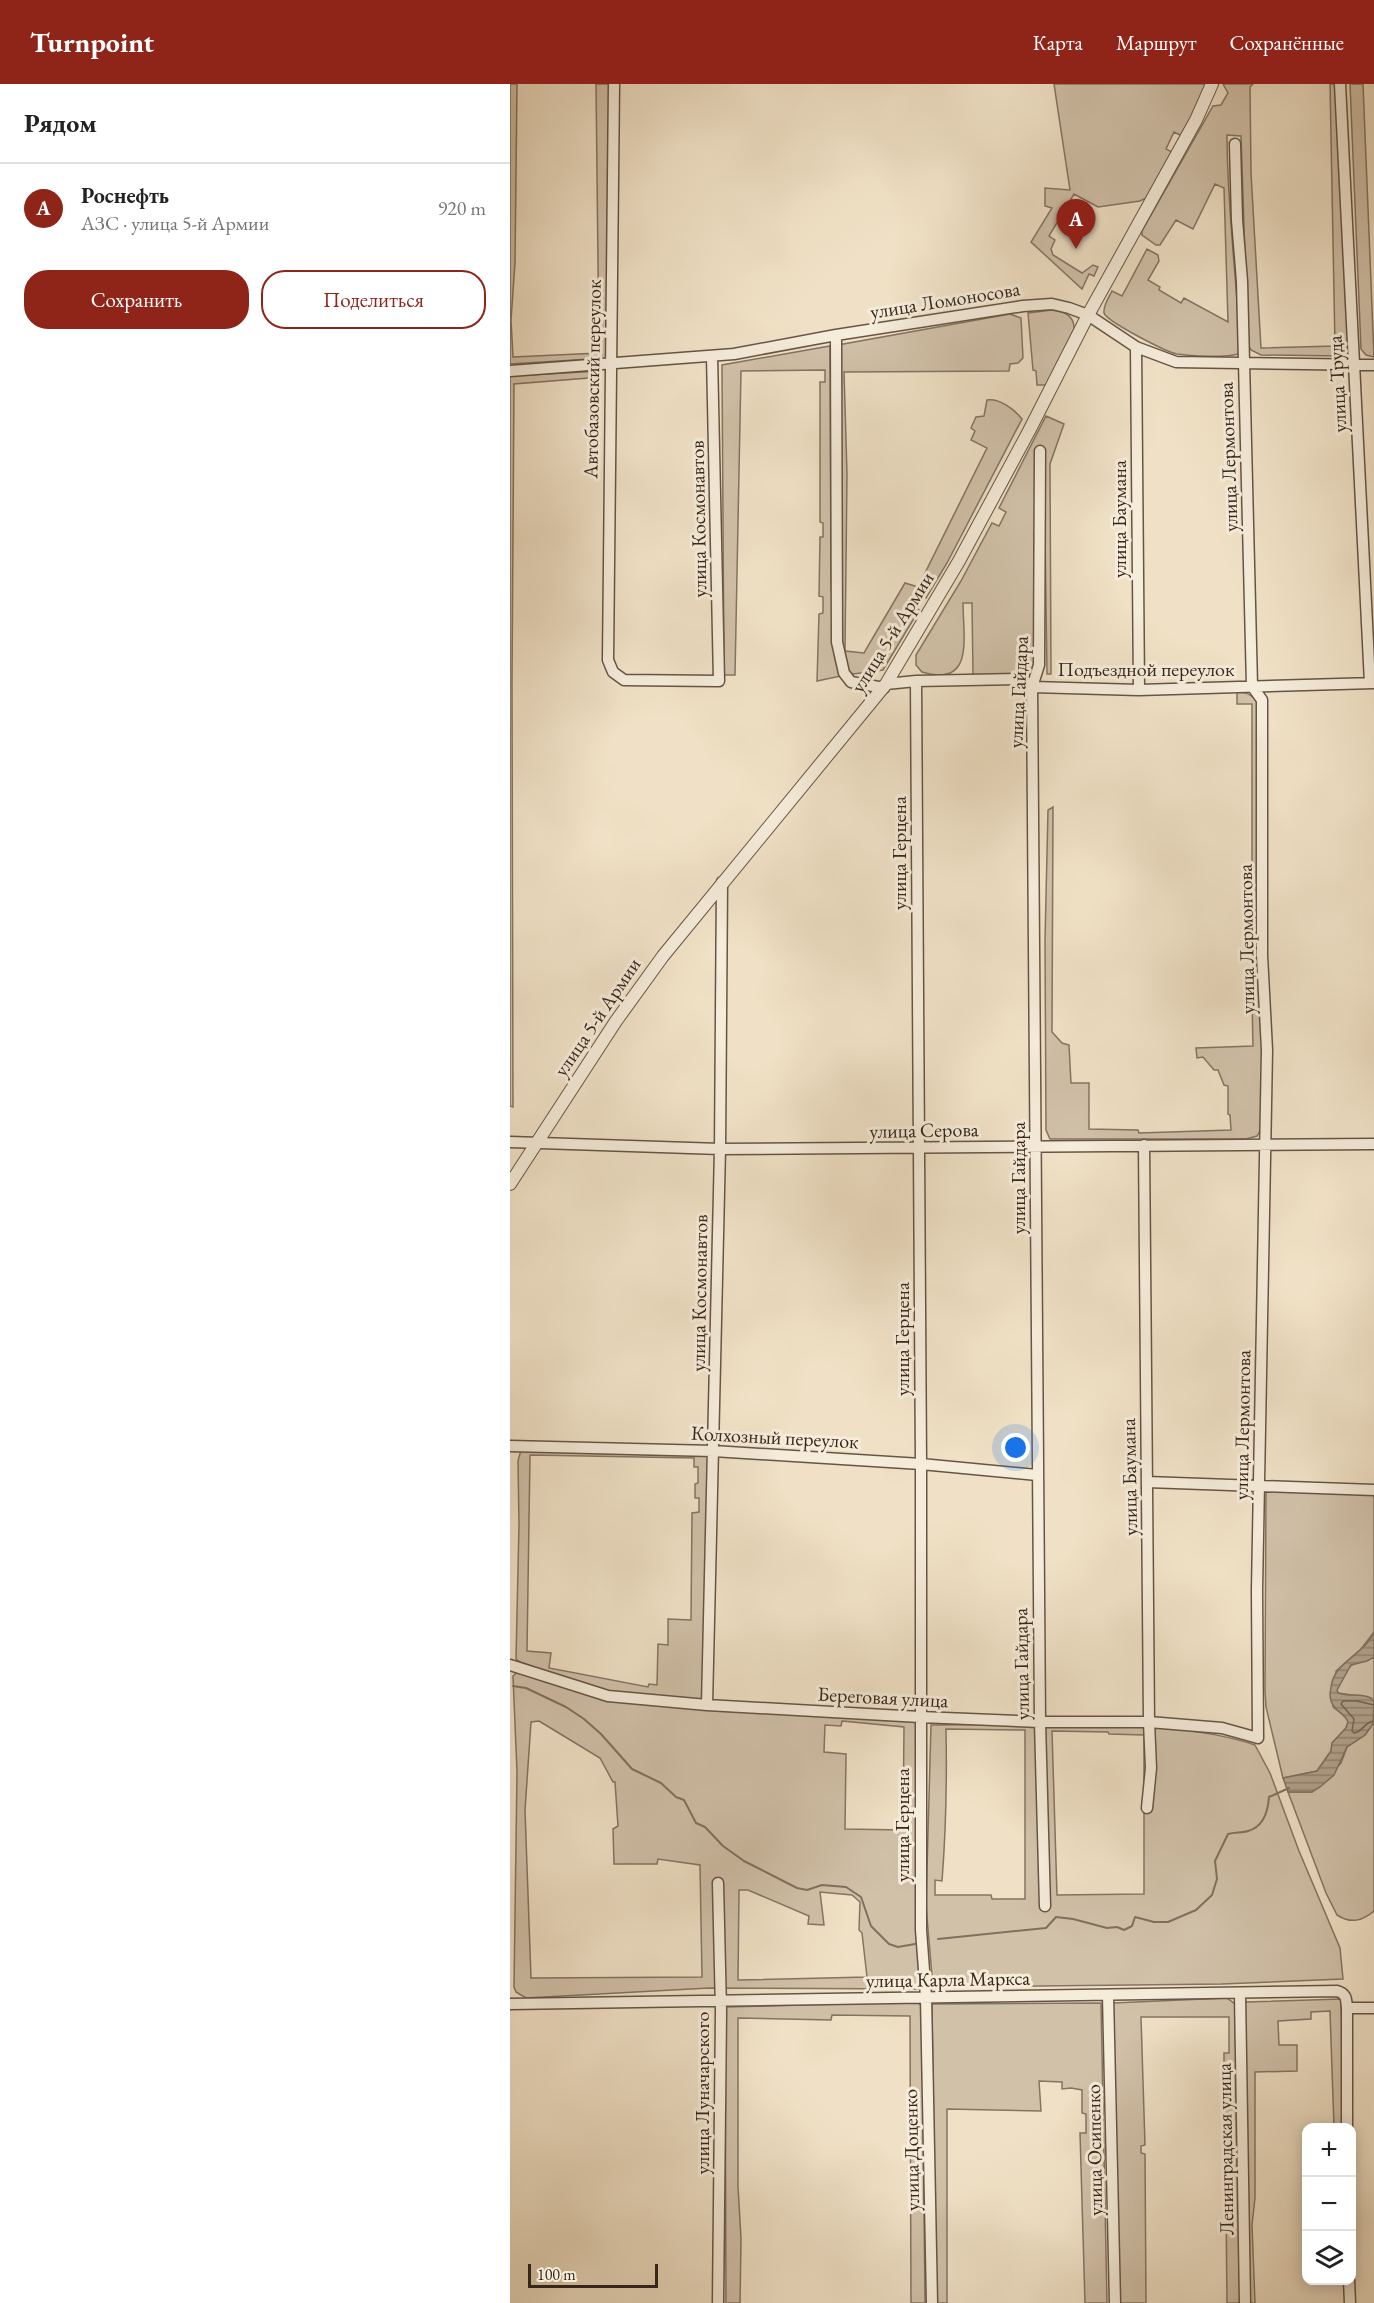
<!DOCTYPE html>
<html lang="ru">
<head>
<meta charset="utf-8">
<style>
	:root { --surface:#fff; --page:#f2f2f2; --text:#222; --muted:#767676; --line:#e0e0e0; --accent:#8f2418 }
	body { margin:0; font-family:"EB Garamond",serif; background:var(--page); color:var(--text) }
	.controls { position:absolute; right:18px; bottom:18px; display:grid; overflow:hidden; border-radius:12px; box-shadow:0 3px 15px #0003 }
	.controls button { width:54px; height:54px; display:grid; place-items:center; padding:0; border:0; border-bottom:2px solid var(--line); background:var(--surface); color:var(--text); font:30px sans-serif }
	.scale { position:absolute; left:18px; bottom:15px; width:130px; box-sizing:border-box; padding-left:6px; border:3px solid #38261b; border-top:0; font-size:16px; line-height:21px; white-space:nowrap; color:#38261b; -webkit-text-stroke:4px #f5ecda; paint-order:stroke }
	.you { position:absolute; left:506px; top:1364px; width:21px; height:21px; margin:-15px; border:4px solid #fff; border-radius:50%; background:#1a73e8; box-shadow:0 0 0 9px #1a73e833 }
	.badge { display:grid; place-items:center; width:39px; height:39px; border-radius:50%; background:var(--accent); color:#fff; font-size:20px; font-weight:700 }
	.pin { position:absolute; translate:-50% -50px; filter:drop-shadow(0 2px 3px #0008) }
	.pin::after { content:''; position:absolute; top:32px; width:21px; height:18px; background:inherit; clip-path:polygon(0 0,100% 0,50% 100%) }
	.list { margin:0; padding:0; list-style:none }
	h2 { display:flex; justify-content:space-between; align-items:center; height:78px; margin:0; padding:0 24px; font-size:26px }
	h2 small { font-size:20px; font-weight:400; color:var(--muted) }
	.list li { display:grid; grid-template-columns:39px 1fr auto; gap:18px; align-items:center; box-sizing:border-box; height:90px; padding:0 24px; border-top:2px solid var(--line) }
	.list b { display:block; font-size:22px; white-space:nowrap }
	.list p { margin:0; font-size:20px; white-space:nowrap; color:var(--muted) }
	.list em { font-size:20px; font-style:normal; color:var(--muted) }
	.actions { display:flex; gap:12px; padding:18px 24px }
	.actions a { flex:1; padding:14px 0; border:2px solid var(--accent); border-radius:24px; text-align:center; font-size:21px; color:var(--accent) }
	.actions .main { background:var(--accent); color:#fff }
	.icon { flex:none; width:33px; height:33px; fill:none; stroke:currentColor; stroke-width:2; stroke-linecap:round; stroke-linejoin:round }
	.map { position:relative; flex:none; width:864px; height:2219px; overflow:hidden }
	header { display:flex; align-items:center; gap:36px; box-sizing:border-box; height:84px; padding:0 30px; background:var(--accent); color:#fff }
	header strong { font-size:28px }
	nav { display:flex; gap:33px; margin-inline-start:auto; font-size:21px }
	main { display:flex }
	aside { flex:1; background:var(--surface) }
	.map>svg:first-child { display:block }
</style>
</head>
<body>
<header>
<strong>Turnpoint</strong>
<nav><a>Карта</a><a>Маршрут</a><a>Сохранённые</a></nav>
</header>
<main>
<aside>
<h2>Рядом<small></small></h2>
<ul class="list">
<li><span class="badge">A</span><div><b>Роснефть</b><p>АЗС · улица 5-й Армии</p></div><em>920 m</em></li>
</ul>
<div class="actions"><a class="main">Сохранить</a><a>Поделиться</a></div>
</aside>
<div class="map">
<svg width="864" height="2219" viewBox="0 0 864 2219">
	<defs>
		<pattern id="water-rules" width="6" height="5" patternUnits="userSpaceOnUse" patternTransform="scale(1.5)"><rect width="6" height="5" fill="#b1a18c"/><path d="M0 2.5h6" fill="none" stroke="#918372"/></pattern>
	</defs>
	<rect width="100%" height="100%" fill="#f0e1c6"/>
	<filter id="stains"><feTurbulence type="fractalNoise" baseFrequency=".00333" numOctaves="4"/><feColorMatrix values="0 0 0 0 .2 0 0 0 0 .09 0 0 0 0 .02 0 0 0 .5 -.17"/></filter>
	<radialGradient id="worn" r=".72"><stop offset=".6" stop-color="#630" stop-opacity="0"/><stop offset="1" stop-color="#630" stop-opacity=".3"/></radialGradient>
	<path fill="#d1c1a9" stroke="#847462" stroke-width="1.5" fill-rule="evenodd" d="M0 0H7L5 179 1 236 3 273 89 269 86 0H99L97 274 0 280Z
		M544 0H696L672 52 664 48 656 65 662 68 636 114 630 117 588 123 564 110 539 152 545 156 541 165 543 171 572 189 583 181 588 183 584 192 579 190 572 205 521 158 542 124 535 122V104L560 106Z
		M713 0H743L740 3 741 89 751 264 825 262 820 0H832L844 258 836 269 831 272 751 271 741 266 738 261 731 52 717 51C717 123 727 195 730 267L728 270C714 274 681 272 667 270 656 268 596 237 594 229 593 222 599 213 602 207L612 212 637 165 648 171 649 177 638 196 650 203 649 206 671 219 674 214 718 238 714 104 705 100 683 145 666 136 650 161H646L632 151V147L703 22 711 21 718 9Z
		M840 0H853L864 273 856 271 851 265Z
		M542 226C557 227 566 234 564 250L537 301H527L526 287 523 286 518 229Z
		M500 230 511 234 513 274 508 279 500 280 499 287 334 288 337 390 335 567 354 569 395 499 408 503 477 364 461 356 465 347 461 344 466 333 474 332 477 316C490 314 505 326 512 335L437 479 416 514 411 511 404 523 409 526 373 586 343 590 339 588 329 566 328 261Z
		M320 262 321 496 324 563 331 592 307 597 309 530 313 529V513L309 512 310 453H313V439L310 438V298H315V286L231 287 225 591H214L212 281Z
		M91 287V293L4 300 2 598 3 1023 0 1022V292Z
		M536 332 554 340 540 380 541 590H537L535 448 524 449 526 590 463 591 462 519H453C453 553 465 604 412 588L406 581V571L451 497 482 439 489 442 496 428 489 424Z
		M727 608C738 608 745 612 749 623L753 1011 751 1045 747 1052 736 1055H540L536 1046 535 856 538 726 543 723 542 948 552 959 559 961 561 999H579V1045L628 1046 629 1049 721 1046 720 1031 718 1030V1002L714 1001 708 986H704L693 973 687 974 686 964 743 962 741 872H734L735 852H742V620H727Z
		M11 1366 199 1369 194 1616 109 1609 85 1605 10 1578 6 1575 9 1440 8 1377ZM20 1371 184 1374V1383H188V1399L185 1400V1414H189V1428L182 1429 181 1536 158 1535V1561L148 1560 147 1601 139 1600 138 1603 39 1584 41 1569 17 1567Z
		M756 1407 864 1411V1548L851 1565 826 1587 823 1623 836 1633 838 1638 836 1644 822 1659 821 1667 807 1687 773 1694 756 1623 755 1606Z
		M864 1573V1618L861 1614 828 1609 827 1606C831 1597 835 1584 844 1580 851 1577 857 1577 864 1573Z
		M6 1589 17 1590 93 1616 407 1635 411 1905 199 1904 16 1914 6 1908 4 1903 7 1688 3 1592ZM29 1637 90 1674 103 1698H105L108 1742 103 1745 104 1780H147L148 1775 190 1781 192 1893 21 1894 15 1726 21 1638ZM332 1637 394 1643 393 1746 335 1745 336 1670 314 1668 315 1641 331 1642ZM229 1806H238L299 1832 298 1840 314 1841 310 1808 342 1811 350 1818 349 1846 352 1849 357 1893 228 1896Z
		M864 1638V1827C852 1837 841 1840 827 1831L816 1809 778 1708H802L831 1679 837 1663 855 1651Z
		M543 1640C609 1642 681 1640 745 1661L760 1689 789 1767 830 1864 833 1895 712 1900 423 1903 416 1822 421 1641ZM436 1645 515 1646V1815H482L481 1811H425V1796L432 1797C436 1746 437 1696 436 1645ZM542 1647 598 1648 599 1650 634 1651V1810L547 1811Z
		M717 1914 725 1920 730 2219H717L715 2021H719V2009H714V1996L719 1995V1986H714V1969H719V1933H631L635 2061 631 2062V2069L635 2070 636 2219H610L603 2022V1919Z
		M831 1915 835 2043H824L820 1927 801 1928V1935L768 1937 769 1961H787V1987L745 1988V2114L742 2141 745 2219H738L735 1918Z
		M406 1918 411 1921 412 1924 415 2219H401L400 1932 322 1931 321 1936 228 1934V2102L231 2155 230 2219H216L215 1923Z
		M591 1919 597 2219H575L570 2049H576V2030L572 2029V2006L561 2004 552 2005V1998L529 1997 531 2027 437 2025V2219H426L422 1920Z"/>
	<path fill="url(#water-rules)" stroke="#81705f" stroke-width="1.5" d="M864 1548V1573L857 1577 841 1581 827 1606 828 1609C839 1613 850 1609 861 1614L864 1618 863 1640 855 1651 837 1663 824 1691 810 1703 802 1708H778L773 1694 807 1687 821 1667 822 1659 836 1644 838 1638C835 1630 827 1628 823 1621 819 1615 820 1609 821 1603 824 1577 855 1571 864 1548Z"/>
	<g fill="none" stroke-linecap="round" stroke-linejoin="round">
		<path stroke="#746454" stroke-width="1.5" d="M864 1621 847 1617H833L831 1620 844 1635 842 1647 844 1649C853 1648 855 1637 864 1637"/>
		<path stroke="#81705f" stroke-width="2" d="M3 1602 16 1604 56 1623 74 1635 91 1650 122 1685 151 1699 166 1713 174 1716 186 1739 195 1743 213 1762 234 1777 287 1804 297 1806 312 1801 336 1803 351 1813 361 1842 379 1860 388 1863 405 1860
			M428 1855 536 1844 546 1833 563 1835 597 1844 607 1843 614 1846 622 1842 625 1833 644 1838H658L686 1826 702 1811 707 1795 705 1777 718 1750C725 1748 732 1749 738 1747 753 1743 758 1727 759 1713L779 1704"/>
		<g stroke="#665546" stroke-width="13">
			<path id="minor" d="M104 0 98 576 103 588 114 596 209 597 202 272
				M830 0 860 599
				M326 251 327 558 334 589 341 598 374 604
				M626 263 629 606
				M0 287 224 270 326 251 513 222 542 220 559 224 578 231 626 263 666 278 864 281
				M530 367 529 581 522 603 530 1638 535 1822
				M406 597 411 1380V1846L416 1913 422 2219
				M376 600 406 597 512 595 522 603 629 606 864 599
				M0 1058 210 1065 864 1060
				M634 1061 639 1638 641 1684 637 1724
				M0 1362 203 1367 411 1380 527 1391
				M637 1398 864 1406
				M0 1581 98 1612 197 1621 410 1633 530 1638H639L712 1644 748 1654 747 1506 757 966 752 871V616L742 602 732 197 727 136 725 60
				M197 1621 210 1065 212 798
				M208 1799 211 1927 208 2219
				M730 1910 735 2219
				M598 1911 605 2219
				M0 1920 827 1907C837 1910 836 1915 837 1924H864
				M837 1924V2044
				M839 2196 840 2219"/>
		</g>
		<g stroke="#665546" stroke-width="14">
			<path id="tertiary" d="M0 1100 106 937 153 872 376 600 449 477 519 347 578 231 686 36 702 0"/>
		</g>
		<use href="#minor" stroke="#f5ecda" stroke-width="10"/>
		<use href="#tertiary" stroke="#f5ecda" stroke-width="12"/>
	</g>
	<g text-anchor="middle" stroke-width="6" stroke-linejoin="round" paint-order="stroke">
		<g font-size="20" fill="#38261b" stroke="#f5ecda">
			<text transform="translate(435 216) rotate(-9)" y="7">улица Ломоносова</text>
			<text transform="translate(82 295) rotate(-89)" y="7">Автобазовский переулок</text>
			<text transform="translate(827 300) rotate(-93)" y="7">улица Труда</text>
			<text transform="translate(718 373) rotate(-92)" y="7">улица Лермонтова</text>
			<text transform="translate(188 435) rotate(-91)" y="7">улица Космонавтов</text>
			<text transform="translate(609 435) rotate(-90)" y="7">улица Баумана</text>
			<text transform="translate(382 548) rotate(-58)" y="7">улица 5-й Армии</text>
			<text x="636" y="592">Подъездной переулок</text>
			<text transform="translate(508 608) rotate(-87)" y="7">улица Гайдара</text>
			<text transform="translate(389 769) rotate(-90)" y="7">улица Герцена</text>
			<text transform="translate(736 855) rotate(-91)" y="7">улица Лермонтова</text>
			<text transform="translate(87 933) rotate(-56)" y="7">улица 5-й Армии</text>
			<text transform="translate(414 1046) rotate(-1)" y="7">улица Серова</text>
			<text transform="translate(508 1094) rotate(-90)" y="7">улица Гайдара</text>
			<text transform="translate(189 1209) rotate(-89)" y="7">улица Космонавтов</text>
			<text transform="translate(392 1255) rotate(-90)" y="7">улица Герцена</text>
			<text transform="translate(732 1341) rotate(-89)" y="7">улица Лермонтова</text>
			<text transform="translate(265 1353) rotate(3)" y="7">Колхозный переулок</text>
			<text transform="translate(619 1393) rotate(-91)" y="7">улица Баумана</text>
			<text transform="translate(511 1580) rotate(-91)" y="7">улица Гайдара</text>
			<text transform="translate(373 1613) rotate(3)" y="7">Береговая улица</text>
			<text transform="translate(392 1741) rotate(-90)" y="7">улица Герцена</text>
			<text transform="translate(438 1895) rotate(-1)" y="7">улица Карла Маркса</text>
			<text transform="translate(192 2009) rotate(-90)" y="7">улица Луначарского</text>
			<text transform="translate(715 2065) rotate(-91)" y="7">Ленинградская улица</text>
			<text transform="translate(401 2066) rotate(-91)" y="7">улица Доценко</text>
			<text transform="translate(584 2066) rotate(-91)" y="7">улица Осипенко</text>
		</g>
	</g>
	<rect width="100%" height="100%" filter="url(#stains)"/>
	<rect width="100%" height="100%" fill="url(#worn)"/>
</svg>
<div class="controls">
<button>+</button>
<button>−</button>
<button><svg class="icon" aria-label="layers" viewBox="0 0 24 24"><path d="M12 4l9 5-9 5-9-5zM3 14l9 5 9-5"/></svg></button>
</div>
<div class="scale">100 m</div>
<div class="you"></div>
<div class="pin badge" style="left:566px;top:165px">A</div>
</div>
</main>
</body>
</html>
